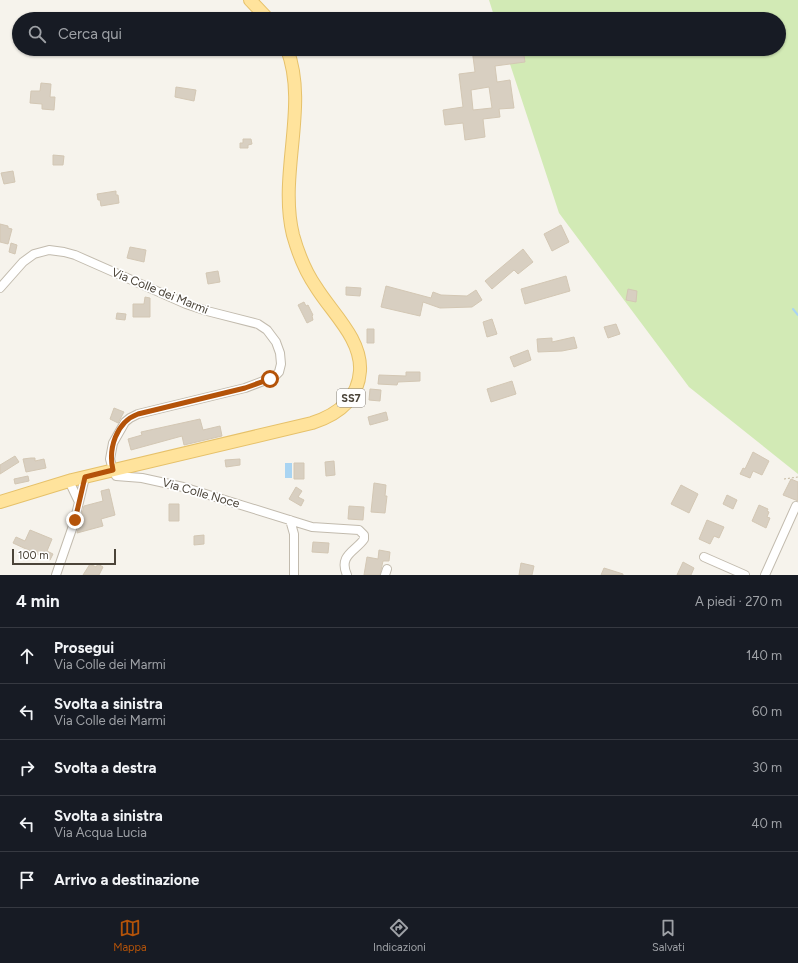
<!DOCTYPE html>
<html lang="it">
<head>
<meta charset="utf-8">
<style>
	:root { --surface:#171b24; --page:#20242c; --text:#f1f3f6; --muted:#9ea1a6; --line:#363941; --accent:#b45309 }
	body { margin:0; font-family:Figtree,sans-serif; background:var(--page); color:var(--text) }
	.scale { position:absolute; left:12px; bottom:10px; width:104px; box-sizing:border-box; padding-left:4px; border:2px solid #4b4439; border-top:0; font-size:11px; line-height:14px; white-space:nowrap; color:#4b4439; -webkit-text-stroke:3px #fff; paint-order:stroke }
	.stop { position:absolute; width:12px; height:12px; margin:-9px; border:3px solid #b45309; border-radius:50%; background:#fff }
	.stop.end { background:#b45309; border-color:#fff; box-shadow:0 1px 4px #0008 }
	.list { margin:0; padding:0; list-style:none }
	h2 { display:flex; justify-content:space-between; align-items:center; height:52px; margin:0; padding:0 16px; font-size:17px }
	h2 small { font-size:13px; font-weight:400; color:var(--muted) }
	.list li { display:grid; grid-template-columns:26px 1fr auto; gap:12px; align-items:center; box-sizing:border-box; height:56px; padding:0 16px; border-top:1px solid var(--line) }
	.list b { display:block; font-size:15px; white-space:nowrap }
	.list p { margin:0; font-size:13px; white-space:nowrap; color:var(--muted) }
	.list em { font-size:13px; font-style:normal; color:var(--muted) }
	.icon { flex:none; width:22px; height:22px; fill:none; stroke:currentColor; stroke-width:2; stroke-linecap:round; stroke-linejoin:round }
	.map { position:relative; flex:none; width:798px; height:575px; overflow:hidden }
	.search { position:absolute; background:var(--surface); box-shadow:0 1px 3px #0004; left:12px; right:12px; top:12px; height:44px; display:flex; align-items:center; gap:10px; box-sizing:border-box; padding:0 14px; border-radius:22px; color:var(--muted); font-size:15px }
	.sheet { height:332px; background:var(--surface) }
	nav { display:flex; justify-content:space-around; align-items:center; box-sizing:border-box; height:56px; border-top:1px solid var(--line); background:var(--surface); font-size:11px; color:var(--muted) }
	nav a { display:grid; justify-items:center; gap:2px }
	nav .on { color:var(--accent) }
	.map>svg:first-child { display:block }
</style>
</head>
<body>
<div class="map">
<svg width="798" height="575" viewBox="0 0 798 575">
	<rect width="100%" height="100%" fill="#f6f3ec"/>
	<path fill="#d2eab5" d="M489 0H798V474L689 387 559 213 505 49H779V19H495Z"/>
	<path fill="#a9d4f2" d="M285 463H292V478H285Z"/>
	<g fill="none" stroke-linecap="round" stroke-linejoin="round">
		<path stroke="#a9d4f2" stroke-width="2" d="M793 309 798 315"/>
	</g>
	<path fill="#d8cfc1" stroke="#d3c7b4" fill-rule="evenodd" d="M472 49H482V55L523 49 525 62 495 66 497 82 510 80 514 108 499 109 500 117 483 119 485 137 465 140 463 123 445 125 443 110 463 107 459 74 475 72ZM489 87 492 108 473 110 471 90Z
		M41 83 51 84 50 97H55L54 110 42 109V104L30 103 31 91H40Z
		M176 87 196 90 194 101 175 97Z
		M243 139H251L252 144 248 145V148H240V143H243Z
		M53 155 64 156 63 165H53Z
		M13 171 15 182 4 184 1 173Z
		M116 191V195H118L119 203 101 206 100 200H98L97 194Z
		M0 224 8 226V228L12 229 8 244 0 242Z
		M561 225 569 242 552 251 544 234Z
		M11 243 17 245 15 254 9 252Z
		M130 247 146 250 144 262 127 258Z
		M523 249 533 262 518 274 514 270 492 289 485 281Z
		M218 271 220 282 208 284 206 273Z
		M566 276 570 291 525 304 521 289Z
		M386 286 431 298 433 292 441 295 467 296 476 290 482 300 472 307 440 308 423 302 420 316 381 307Z
		M346 287 361 288 360 296 346 295Z
		M628 289 637 291 636 302 626 300Z
		M145 297 150 298V317H133V304H144Z
		M304 302 306 306 308 305 313 315 312 316 313 320 307 323 298 305Z
		M117 313 126 314 125 320 116 319Z
		M492 319 497 334 487 337 483 322Z
		M616 324 620 334 608 338 604 327Z
		M367 329H374V343H367Z
		M574 337 577 348 562 351 538 352 537 339 552 338V342Z
		M528 350 531 360 514 367 510 357Z
		M406 372H420V381L398 382 397 385 378 384 379 375 406 376Z
		M512 381 516 394 491 402 487 389Z
		M370 389 381 390 380 401 369 400Z
		M114 408 124 412 118 423 110 419Z
		M386 412 388 420 370 425 368 417Z
		M200 419 203 430 220 426 222 436 184 445 182 436 131 450 128 439 142 435 141 432Z
		M753 452 769 461 762 475 753 471 750 478 740 474 743 468 745 469Z
		M15 456 19 462 0 474V465Z
		M31 458H35V461L44 459 46 468 26 472 23 459Z
		M240 459V465L226 467 225 460Z
		M334 461 335 475 326 476 325 462Z
		M294 463H304V479H294Z
		M28 476 29 481 15 484 14 479Z
		M791 479 798 482V501L783 495Z
		M374 483 386 485 385 496H387L385 513 371 512Z
		M681 485 698 494 689 513 671 504Z
		M296 487 302 491 298 497 304 500 301 506 289 499Z
		M109 489 115 515 101 519 103 526 77 533 84 506 103 501 101 491Z
		M727 495 737 500 733 509 723 504Z
		M169 504H179V521H169Z
		M759 505 768 509 767 511 769 512 767 517 770 518 766 528 752 521Z
		M349 506 364 507 363 520 348 519Z
		M707 520 724 527 719 538 714 536 710 544 699 539Z
		M30 530 52 539 47 551 53 554 50 560 13 543 16 537 25 541Z
		M204 535V544L194 545V536Z
		M313 542 329 543 328 553 312 552Z
		M379 550 390 552 389 561H383L380 575H364L367 557 378 559Z
		M683 562 694 568 691 575H677Z
		M521 563 534 566 532 575H519Z
		M90 564 96 567 98 564 103 567 99 575H83Z
		M604 568 623 574V575H601Z"/>
	<g fill="none" stroke-linecap="round" stroke-linejoin="round">
		<g stroke="#c2bbae" stroke-width="10">
			<path id="street" d="M0 288 23 262 34 254 49 250 64 252 75 255 186 304 207 311 258 324 267 330 276 342 280 353 281 364 279 372 274 377 245 388 138 414 130 418 125 422 113 443 110 459 113 470 116 476 142 478 183 487 312 527 359 530 364 535V539C356 551 338 555 347 575
				M69 481 79 502
				M290 520 294 534V575
				M704 557 745 575
				M56 575 74 523 85 477
				M385 575 387 569
				M765 575 796 506"/>
		</g>
		<g stroke="#e6c16a" stroke-width="14">
			<path id="primary" d="M250 0 268 19
				M0 502 72 480 312 423C337 415 358 400 360 371 362 339 332 313 316 287 305 271 298 253 293 235 278 174 309 106 287 49"/>
		</g>
		<path stroke="#c4b79f" stroke-width="1" stroke-dasharray="2 2" stroke-linecap="butt" d="M784 479 798 477"/>
		<use href="#street" stroke="#fff" stroke-width="8"/>
		<use href="#primary" stroke="#ffe39c" stroke-width="12"/>
	</g>
	<g fill="none" stroke-linecap="round" stroke-linejoin="round">
		<path stroke="#b45309" stroke-width="5" d="M75 520 85 477 113 470C108 449 116 422 138 414L245 388 270 379"/>
	</g>
	<g text-anchor="middle" stroke-width="3.5" stroke-linejoin="round" paint-order="stroke">
		<rect fill="#fff" stroke="#817c74" stroke-width="1" x="337" y="389" width="28" height="18" rx="3"/>
		<g font-size="11" font-weight="bold" fill="#4b4439">
			<text x="351" y="402">SS7</text>
		</g>
		<g font-size="12" fill="#4b4439" stroke="#fff">
			<text transform="translate(160 291) rotate(22)" y="4">Via Colle dei Marmi</text>
			<text transform="translate(201 493) rotate(16)" y="4">Via Colle Noce</text>
		</g>
	</g>
</svg>
<div class="scale">100 m</div>
<div class="stop" style="left:270px;top:379px"></div>
<div class="stop end" style="left:75px;top:520px"></div>
<div class="search"><svg class="icon" aria-label="search" viewBox="0 0 24 24"><circle cx="10" cy="10" r="6"/><path d="M15 15l6 6"/></svg>Cerca qui</div>
</div>
<section class="sheet">
<h2>4 min<small>A piedi · 270 m</small></h2>
<ul class="list">
<li><svg class="icon" aria-label="ahead" viewBox="0 0 24 24"><path d="M12 20V5M6 11l6-6 6 6"/></svg><div><b>Prosegui</b><p>Via Colle dei Marmi</p></div><em>140 m</em></li>
<li><svg class="icon" aria-label="left" viewBox="0 0 24 24"><path d="M17 20v-9H6M10 6l-5 5 5 5"/></svg><div><b>Svolta a sinistra</b><p>Via Colle dei Marmi</p></div><em>60 m</em></li>
<li><svg class="icon" aria-label="right" viewBox="0 0 24 24"><path d="M7 20v-9h11M14 6l5 5-5 5"/></svg><div><b>Svolta a destra</b></div><em>30 m</em></li>
<li><svg class="icon" aria-label="left" viewBox="0 0 24 24"><path d="M17 20v-9H6M10 6l-5 5 5 5"/></svg><div><b>Svolta a sinistra</b><p>Via Acqua Lucia</p></div><em>40 m</em></li>
<li><svg class="icon" aria-label="arrive" viewBox="0 0 24 24"><path d="M6 21V4h12l-3 4 3 4H6"/></svg><div><b>Arrivo a destinazione</b></div></li>
</ul>
</section>
<nav>
<a class="on"><svg class="icon" aria-label="map" viewBox="0 0 24 24"><path d="M3 6l6-2 6 2 6-2v14l-6 2-6-2-6 2zM9 4v14M15 6v14"/></svg>Mappa</a>
<a><svg class="icon" aria-label="directions" viewBox="0 0 24 24"><path d="M12 3l9 9-9 9-9-9zM9 14v-3h6M13 9l2 2-2 2"/></svg>Indicazioni</a>
<a><svg class="icon" aria-label="saved" viewBox="0 0 24 24"><path d="M7 4h10v16l-5-4-5 4z"/></svg>Salvati</a>
</nav>
</body>
</html>
